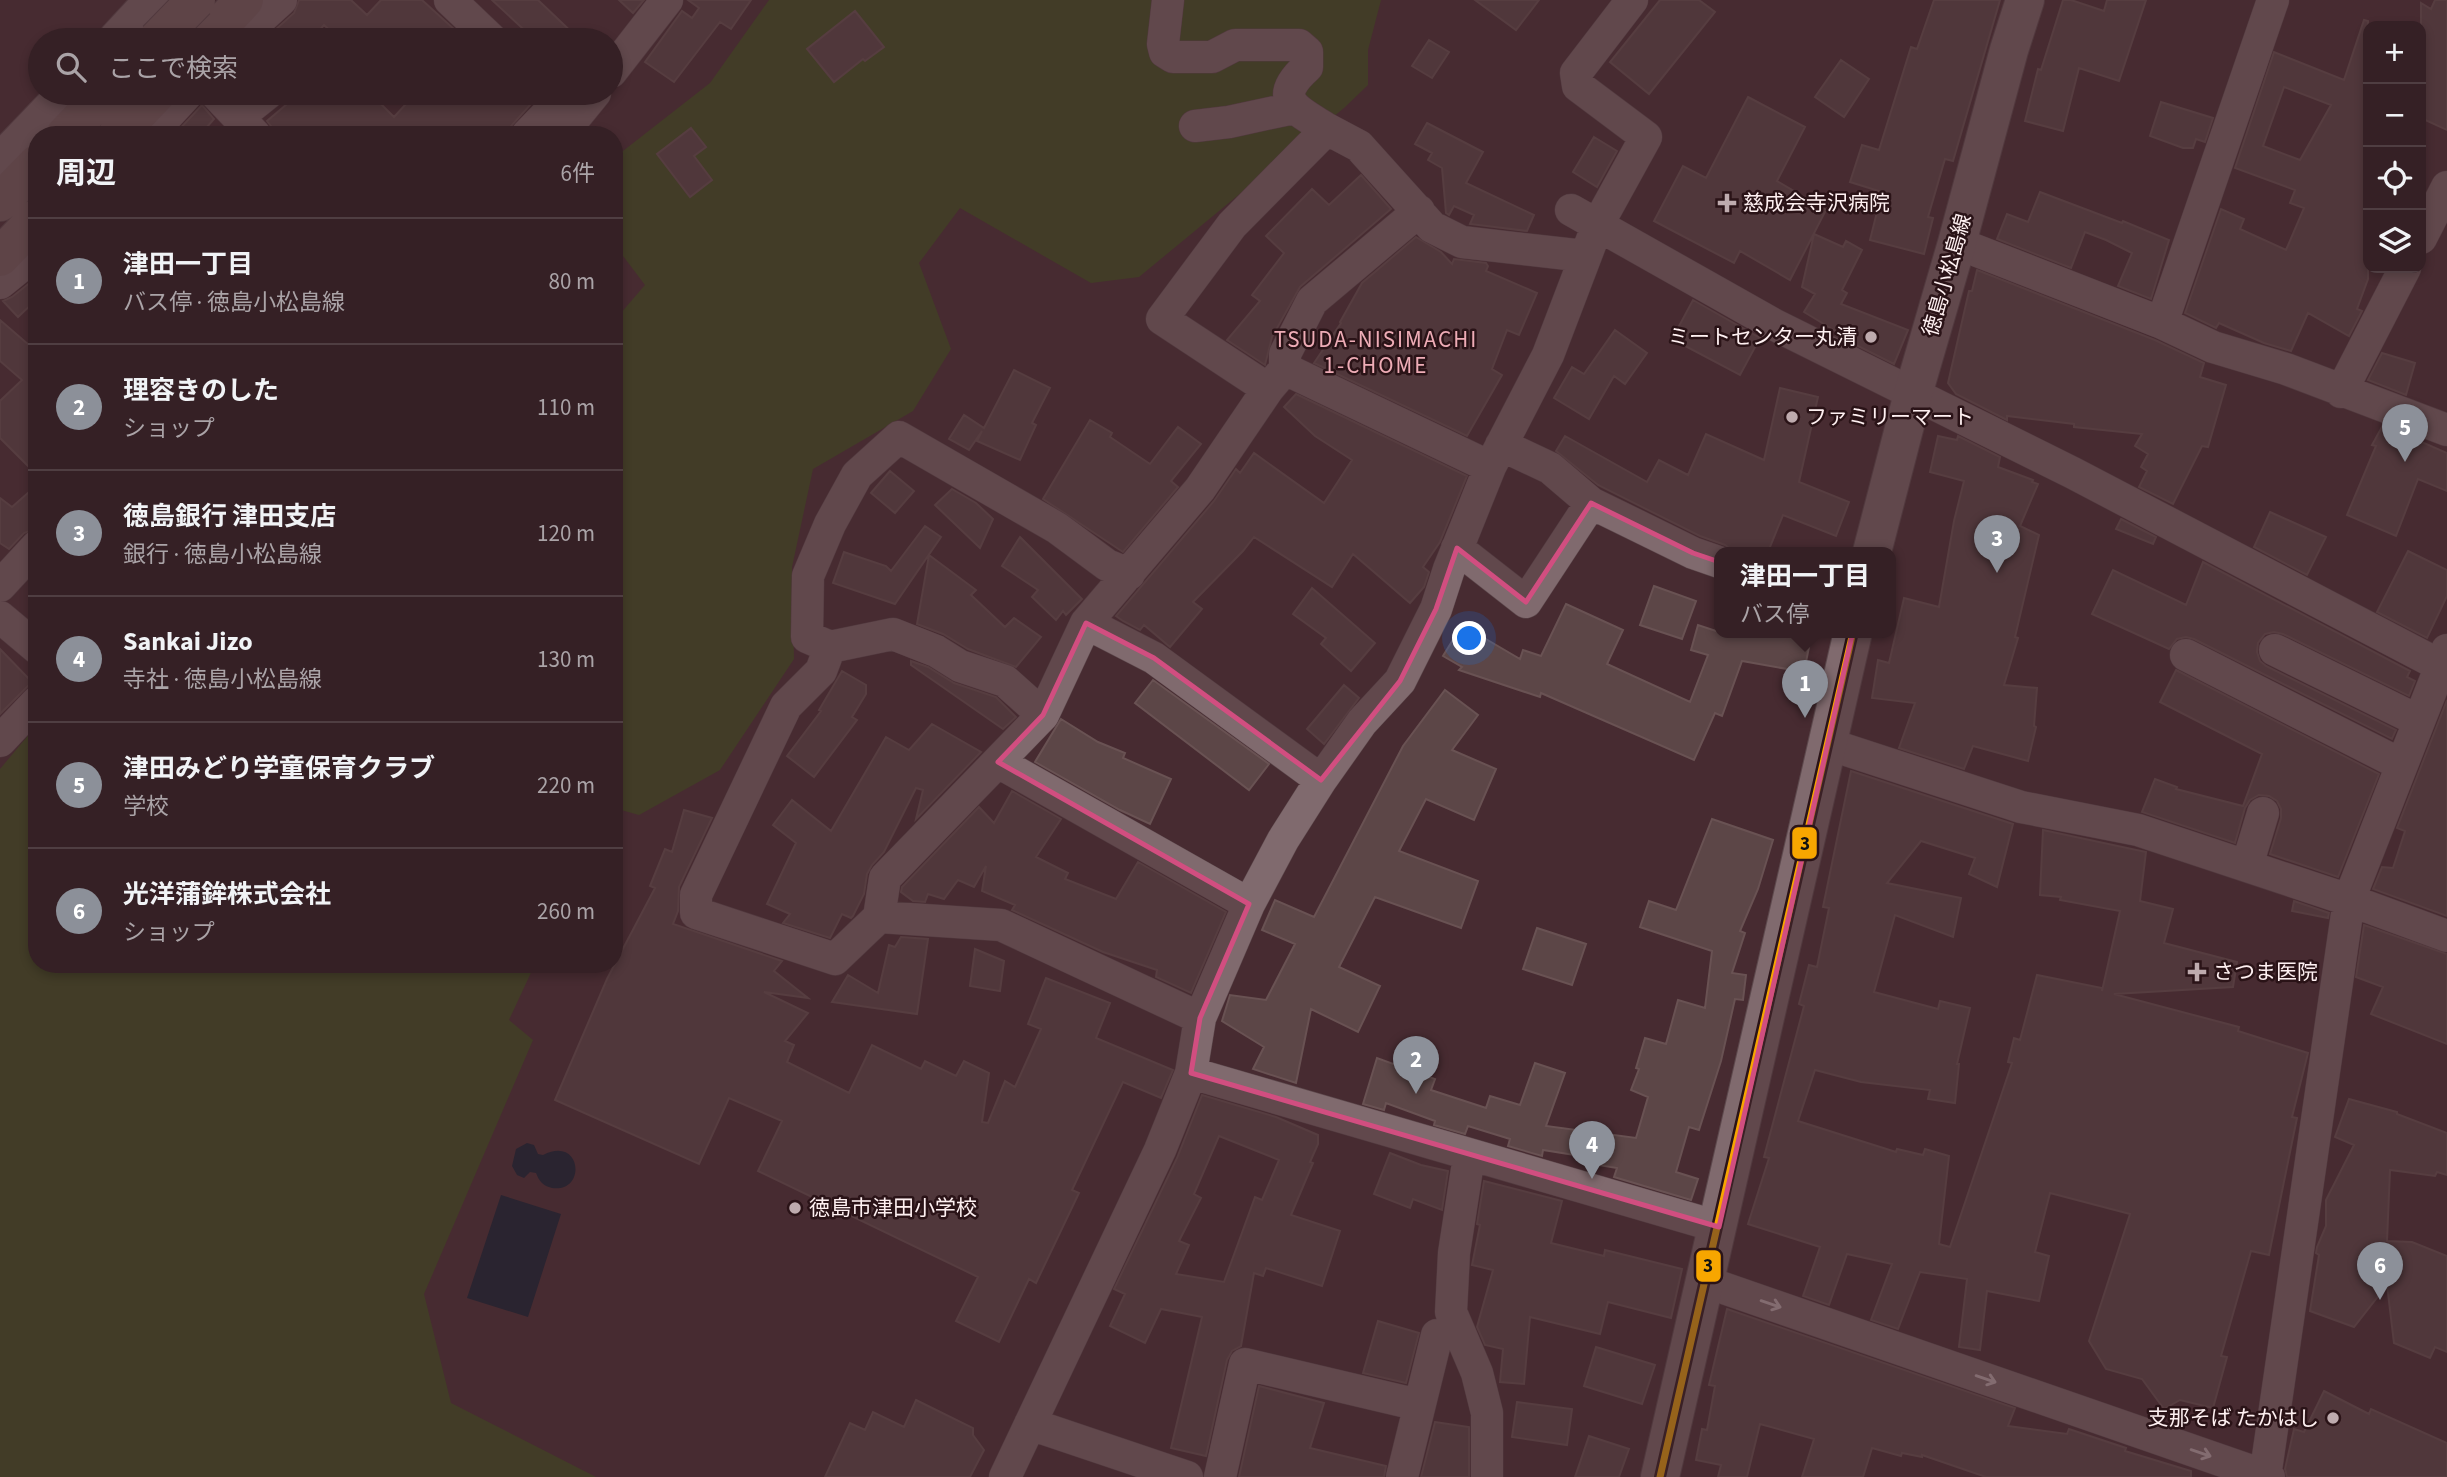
<!DOCTYPE html>
<html lang="ja">
<head>
<meta charset="utf-8">
<style>
	:root { --surface:#352025; --page:#402d32; --text:#f1f3f6; --muted:#aaa3a7; --line:#4f3e42; --accent:#8c9099 }
	body { margin:0; font-family:"Source Sans 3","Noto Sans JP",sans-serif; background:var(--page); color:var(--text) }
	.controls { position:absolute; right:21px; top:21px; display:grid; overflow:hidden; border-radius:14px; box-shadow:0 4px 10px #0003 }
	.controls button { width:63px; height:63px; display:grid; place-items:center; padding:0; border:0; border-bottom:2px solid var(--line); background:var(--surface); color:var(--text); font:35px sans-serif }
	.you { position:absolute; left:1470px; top:639px; width:24px; height:24px; margin:-18px; border:5px solid #fff; border-radius:50%; background:#1a73e8; box-shadow:0 0 0 10px #1a73e833 }
	.badge { display:grid; place-items:center; width:46px; height:46px; border-radius:50%; background:var(--accent); color:#fff; font-size:23px; font-weight:700 }
	.pin { position:absolute; translate:-50% -58px; filter:drop-shadow(0 2px 4px #0008) }
	.pin::after { content:''; position:absolute; top:37px; width:24px; height:21px; background:inherit; clip-path:polygon(0 0,100% 0,50% 100%) }
	.popup { position:absolute; left:1714px; top:547px; width:182px; height:91px; box-sizing:border-box; display:grid; place-content:center; border-radius:14px; background:var(--surface); filter:drop-shadow(0 2px 5px #0005); font-size:23px; white-space:nowrap; color:var(--muted) }
	.popup b { font-size:26px; color:var(--text) }
	.popup::after { content:''; position:absolute; left:50%; top:100%; margin-left:-14px; border:14px solid transparent; border-top-color:var(--surface) }
	.list { margin:0; padding:0; list-style:none }
	h2 { display:flex; justify-content:space-between; align-items:center; height:91px; margin:0; padding:0 28px; font-size:30px }
	h2 small { font-size:23px; font-weight:400; color:var(--muted) }
	.list li { display:grid; grid-template-columns:46px 1fr auto; gap:21px; align-items:center; box-sizing:border-box; height:126px; padding:0 28px; border-top:2px solid var(--line) }
	.list b { display:block; font-size:26px; white-space:nowrap }
	.list p { margin:0; font-size:23px; white-space:nowrap; color:var(--muted) }
	.list em { font-size:23px; font-style:normal; color:var(--muted) }
	.icon { flex:none; width:38px; height:38px; fill:none; stroke:currentColor; stroke-width:2; stroke-linecap:round; stroke-linejoin:round }
	.map { position:relative; flex:none; width:2447px; height:1477px; overflow:hidden }
	.search { position:absolute; background:var(--surface); box-shadow:0 4px 10px #0003; left:28px; top:28px; width:595px; height:77px; display:flex; align-items:center; gap:18px; box-sizing:border-box; padding:0 24px; border-radius:38px; color:var(--muted); font-size:26px }
	.panel { position:absolute; background:var(--surface); box-shadow:0 4px 10px #0003; left:28px; top:126px; width:595px; height:847px; border-radius:28px }
	.map>svg:first-child { display:block }
</style>
</head>
<body>
<div class="map">
<svg width="2447" height="1477" viewBox="0 0 2447 1477">
	<rect width="100%" height="100%" fill="#472b31"/>
	<path fill="#3d501b" d="M769 0H1381L1368 50V85L1344 108 1139 277 1091 283 960 208 919 263 951 349 913 411 813 469 792 567 794 659 720 770 639 815 614 808V321L645 285 614 244V158L710 83Z
		M37 725V964H535L509 1020 533 1040 424 1294 451 1403 596 1477H0V769Z"/>
	<path fill="#081b2f" d="M527 1143 534 1145 538 1154 543 1155C582 1135 587 1193 552 1188 543 1186 539 1181 536 1173L530 1172 524 1178 517 1175 512 1166 516 1149Z
		M501 1195 561 1214 528 1317 467 1298Z"/>
	<path fill="#5c4647" stroke="#695253" stroke-width="2" fill-rule="evenodd" d="M299 0H351L367 15 381 0H422L466 40H405L395 31 390 36 394 40H340L324 25 311 40H264L294 13Z
		M492 0H538L580 40H535Z
		M619 0H644L633 13Z
		M688 0H751L731 29 720 22 674 82 645 62 682 11 692 18 699 8Z
		M1475 0H1539L1516 30Z
		M1660 0H1699L1715 12 1649 94 1610 62Z
		M1934 0H2000L1953 161 1945 159 1928 217 1933 218 1924 254 1870 240 1882 192 1850 182 1862 145 1879 150 1911 47 1917 49Z
		M2063 0H2071L2104 11 2107 0H2146L2119 81 2079 68 2063 131 2025 121 2038 69 2041 70Z
		M2435 0H2447V130L2421 118V3L2431 9Z
		M855 11 884 47 865 61 863 59 834 82 807 49Z
		M2364 20 2368 21V279L2357 309 2362 311 2349 336 2308 313 2291 351 2264 343 2219 323 2216 328 2185 313 2221 209 2244 219 2240 229 2286 250 2304 208 2290 203 2295 190 2235 168 2274 52 2344 80ZM2284 87 2331 105 2300 160 2263 146Z
		M1429 40 1449 52 1432 78 1412 66Z
		M1841 60 1869 79 1844 117 1815 97Z
		M300 93H370L394 117 416 93H527L531 104 503 135H278L267 121Z
		M1748 97 1805 127 1777 181 1826 210 1790 280 1740 251 1734 263 1654 221 1683 166 1706 178Z
		M2161 102 2213 118 2205 142 2196 139 2193 148H2183L2150 136Z
		M202 105 214 119 200 135H174Z
		M1427 123 1483 152 1466 183 1534 215 1527 231 1470 224 1474 215 1454 206 1449 215 1446 213 1442 168 1428 160 1432 153 1415 144Z
		M691 128 706 147 694 156 712 180 690 197 657 154Z
		M1594 137 1617 151 1597 187 1573 172Z
		M1361 175 1391 209 1300 287 1272 337 1265 365 1227 340 1260 301 1252 295 1284 253 1266 236 1312 189 1329 205Z
		M2040 192 2122 223 2123 221 2169 240 2151 299 2118 286 2132 253 2106 240 2085 232 2071 268 1997 239 2007 214 2028 222Z
		M1814 234 1843 247 1846 241 1862 250 1842 290 1847 293 1841 304 1908 330 1894 364 1836 335 1837 332 1804 312 1815 294 1802 287Z
		M1416 237 1441 252 1452 264 1454 259 1486 263 1488 266 1486 271 1537 293 1519 335 1507 330 1492 369 1502 375 1467 436 1314 363 1341 323 1340 322 1362 283Z
		M1977 270 2155 340 2204 363 2200 377 2226 385 2208 447 2202 446 2173 504 2139 487 2147 471 2141 467 2148 454 2135 446 2142 434 2074 427V424L2007 416V420L1956 394 1948 383 1969 291H1972Z
		M37 277V299L18 317 3 301 12 297Z
		M1693 300 1760 338 1740 375 1672 339Z
		M0 320 37 352V475L0 438V401L22 380 0 361Z
		M1615 330 1647 353 1625 384 1614 376 1589 419 1554 398 1572 367 1584 374Z
		M2382 353 2415 363 2406 395 2368 380Z
		M1014 370 1050 388 1032 423 1036 425 1020 460 977 441 982 431 969 450 949 439 964 415 984 428Z
		M1780 388 1818 397 1799 482 1849 502 1836 536 1783 515 1768 552H1734L1725 545 1700 536 1598 485 1556 451 1565 436 1647 482 1659 460 1688 475 1706 434 1764 460Z
		M1296 394 1467 476 1440 542 1423 567 1429 572 1424 587 1410 603 1353 554 1332 587 1254 537 1243 551 1193 602 1202 609 1170 647 1144 625 1140 630 1123 621 1116 616 1214 501 1236 469 1240 473 1254 453 1324 503 1352 460 1315 436 1284 407Z
		M1090 420 1112 433 1110 437 1150 464 1178 427 1201 444 1171 481 1178 487 1123 552 1043 499Z
		M2383 425 2447 453V491L2418 479 2396 536 2347 515 2376 446 2372 445Z
		M1938 436 1957 440 1958 436 2000 457 1998 467 2033 480 2032 482 2038 484 2020 526 2039 535 2015 637 2018 638 2004 685 2037 688 2034 726 2036 727 2028 761 1973 746 1964 769 1899 748 1915 703 1872 698 1878 660 1889 663 1904 598 1939 607 1954 521 1964 481 1930 472Z
		M890 471 914 491 895 513 871 493Z
		M37 485V528L24 533 9 549 0 543V498L12 507Z
		M952 489 976 503 993 519 980 548 935 505Z
		M2270 512 2326 537 2307 575 2254 547Z
		M2121 519 2156 537 2153 544 2116 529Z
		M925 526 941 537 895 604 833 583 844 552 886 566 891 571Z
		M1020 537 1082 599 1066 615 1063 611 1056 620 1032 597 1038 590 1002 566Z
		M2408 551 2447 570V596L2427 638 2377 612Z
		M929 555 976 590 971 595 1005 627 1014 618 1041 637 1016 667 968 649 943 634 917 624Z
		M2203 562 2410 671 2407 677 2415 681 2409 696 2283 634 2274 632 2265 634 2258 643 2257 652 2260 661 2266 666 2396 730 2392 739 2194 639 2186 637 2177 639 2169 649 2092 614 2113 570 2186 605Z
		M1654 586 1696 601 1682 639 1640 625Z
		M1312 588 1375 643 1351 671 1321 644 1326 638 1293 614Z
		M1566 604 1623 630 1607 664 1690 702 1708 655 1691 650 1698 625 1719 632H1812L1804 672 1742 661 1722 716 1715 713 1694 760 1541 693 1540 697 1459 670 1462 667 1443 656 1462 625 1520 659 1523 650 1541 656Z
		M0 649 32 682 0 714Z
		M911 661 928 667 954 683 996 697 1016 717 1003 729 911 665Z
		M2176 670 2379 774 2338 877 2270 854 2281 818V809L2277 801 2269 796 2259 795 2250 800 2245 808 2235 843 2142 812 2155 779 2177 787 2176 789 2243 806 2262 754 2160 702Z
		M842 671 866 685V694L852 717 857 720 814 777 787 756 821 711 819 710Z
		M1153 680 1269 764 1249 790 1135 703Z
		M1344 685 1359 698 1324 744 1307 729Z
		M1445 690 1478 715 1452 750 1496 769 1474 820 1426 799 1399 851 1478 881 1461 928 1375 897 1339 967 1380 986 1358 1032 1311 1009 1296 1083 1253 1069 1264 1047 1222 1021 1230 995 1266 1000 1295 944 1262 930 1275 900 1314 917 1403 746Z
		M2447 700V916L2373 889 2382 867 2393 868 2405 831 2397 828Z
		M1061 719 1098 742 1125 753 1123 758 1171 779 1150 824 1120 810 1035 762Z
		M932 724 981 752 916 819 923 790 916 788 884 852 872 865 867 874 864 894 853 916 851 918 842 914 830 938 783 923 790 914 767 904 796 843 773 825 792 800 831 831 886 737 909 750Z
		M1851 771 2013 824 1997 887 1969 874 1975 858 1921 841 1887 883 1961 898 1953 937 1895 915 1874 992 1938 1009 1940 1001 1970 1008 1957 1064H1959L1955 1103 1928 1099 1930 1090 1861 1082 1815 1070 1798 1121 1896 1152 1897 1149 1923 1155 1925 1149 1949 1156 1939 1244 1950 1247 2012 1063 2008 1062 2014 1038 2020 1040 2037 975 2102 988V991L2120 911 2060 900 2061 897 2040 895 2043 830 2146 852 2140 901 2173 909 2164 943 2237 962 2233 987 2114 994 2239 1027 2238 1031 2308 1053 2292 1117 2297 1118 2269 1255 2251 1251 2221 1356 2227 1357 2213 1408 2180 1400 2164 1409 2142 1379 2106 1369 2089 1341 2130 1214 2050 1193 2035 1252 2049 1256 2039 1301 1987 1291 1980 1350 1959 1347 1967 1279 1920 1272 1898 1329 1871 1320 1892 1264 1847 1254 1829 1305 1803 1296 1820 1247 1748 1224 1769 1158 1764 1157 1804 1006 1799 1004 1809 965 1817 967 1829 908 1823 907Z
		M1012 791 1061 819 1036 857 1068 873 1065 879 1116 899 1138 862 1226 912 1191 993 1156 977 1157 970 1103 952 1012 910 1015 905 982 891 986 866 974 887 958 880 944 899 928 894 925 902 913 901 901 892 902 887 979 807 994 823Z
		M684 810 712 818 679 887 678 911 673 924 782 961 774 971 808 998 764 992 808 1013 785 1041 794 1045 787 1062 849 1093 872 1045 921 1069 925 1061 956 1076 964 1061 989 1073 982 1122 988 1123 1005 1081 1015 1087 1041 1029 1028 1024 1046 978 1110 1003 1096 1038 1173 1070 1161 1098 1123 1082 1072 1190 1079 1193 1036 1283 1029 1279 999 1342 956 1321 978 1277 758 1171 782 1121 729 1098 699 1164 555 1100 607 979 655 888 650 886 665 849 672 852Z
		M1712 819 1773 840 1758 889 1740 931 1745 933 1732 973 1746 975 1743 1000 1735 999 1721 1061 1699 1130 1689 1127 1676 1172 1698 1179 1691 1200 1614 1177 1617 1168 1586 1163 1587 1157 1543 1150 1542 1156 1508 1146 1510 1139 1468 1126 1465 1134 1434 1125 1435 1121 1386 1103 1384 1110 1363 1104 1377 1058 1435 1079 1431 1090 1486 1108 1490 1096 1520 1105 1535 1063 1565 1073 1546 1126 1636 1138 1648 1097 1631 1090 1639 1069 1636 1068 1645 1038 1666 1044 1678 1000 1705 1008 1712 951 1640 927 1649 901 1676 910Z
		M2294 901 2329 913 2328 918 2292 911Z
		M2364 925 2447 954V1044L2371 1014 2383 987 2356 977Z
		M1537 928 1586 944 1572 985 1523 969Z
		M901 937 928 939 917 1014 832 1002 848 975 878 993 889 945 895 947Z
		M975 949 1004 961 1000 991 970 986Z
		M1202 1095 1276 1117 1318 1135V1144L1310 1162 1313 1163 1291 1215 1340 1231 1322 1286 1266 1268 1263 1276 1254 1273 1241 1346 1232 1351 1227 1360 1206 1456 1171 1448 1202 1317 1161 1309 1145 1343 1110 1326 1125 1294 1114 1289 1177 1158ZM1219 1136 1279 1160 1262 1200 1255 1197 1224 1282 1176 1274 1189 1245 1179 1241 1201 1198 1194 1194Z
		M2349 1099 2397 1112V1114L2447 1133V1175L2437 1172 2435 1176 2390 1170 2387 1241 2412 1242 2447 1256V1352L2435 1347 2430 1358 2394 1343 2387 1285 2354 1327 2310 1311 2319 1255 2316 1253 2317 1247 2326 1226V1200L2354 1145 2335 1137Z
		M1390 1153 1421 1165 1448 1171 1442 1210 1413 1199 1410 1208 1374 1194Z
		M1484 1181 1562 1201 1551 1243 1604 1256 1605 1250 1682 1269 1671 1318 1608 1302 1600 1334 1530 1317 1524 1384 1500 1382 1503 1349 1485 1345 1477 1327 1493 1270 1472 1265 1480 1225 1477 1224Z
		M1727 1309 2015 1408 2008 1426 2067 1434 2069 1429 2126 1448 2125 1451 2191 1471V1477H1986L1922 1455V1457L1902 1453 1901 1456 1872 1448 1863 1477H1802L1814 1439 1760 1424 1747 1477H1718L1721 1465 1696 1460 1702 1429 1707 1430 1715 1386 1709 1385Z
		M1378 1321 1419 1333 1406 1383 1363 1373Z
		M1596 1347 1655 1365 1642 1404 1584 1386Z
		M1259 1386 1324 1403 1310 1448 1386 1466 1384 1477H1239Z
		M2324 1391 2369 1414 2371 1409 2447 1443V1477H2287L2285 1469 2294 1429 2304 1432Z
		M916 1400 973 1428V1435L984 1450 970 1477H825L850 1423 865 1430 873 1412 904 1427Z
		M1517 1402 1572 1409 1567 1445 1512 1437Z
		M1435 1422 1469 1427V1477H1421Z
		M1589 1436 1629 1449 1619 1477H1575Z"/>
	<g fill="none" stroke-linecap="round" stroke-linejoin="round">
		<g stroke="#5d494d" stroke-width="33">
			<path id="street" d="M450 0 492 40
				M1168 0 1163 44 1165 52 1173 57H1212L1235 45H1299L1307 52V67C1270 100 1297 110 1327 129
				M237 40 281 0
				M611 72 667 0
				M215 93 255 135
				M545 93 573 120 595 93
				M238 117 268 93
				M1195 126 1229 122 1294 108
				M149 135 188 93
				M527 135 557 104
				M1571 210 1773 324 2073 473 2447 669
				M2421 238 2447 187
				M1957 243 2162 323 2213 347 2286 369 2447 430
				M0 283 37 253
				M2162 323 2273 0
				M1285 369V354L1312 301 1419 211
				M1268 389 1162 319 1232 225 1327 129 1359 146 1432 227 1462 242 1585 256
				M2341 392 2405 268
				M1501 445 1550 468 1591 503 1693 553 1719 562
				M1457 548 1526 602 1591 503
				M0 586 37 546
				M0 617 37 648
				M1086 623 1154 658 1321 780
				M830 647 807 637 808 576 830 524 857 475 899 437 1057 528 1107 565 1129 574
				M2275 650 2419 721
				M2186 655 2402 765
				M1043 715 1005 681 960 666 936 651 893 634 830 647 821 671 786 706 696 895V913L835 959 879 917 1001 925 1200 1018
				M0 741 37 702
				M1828 744 2021 807 2138 830 2349 900 2447 936
				M998 762 1249 904
				M2247 866 2263 813
				M879 917 885 878 1043 715 1086 623 1200 489 1268 389 1285 369 1490 467
				M1191 1073 1719 1227
				M1469 1156 1454 1253 1451 1312 1477 1373 1487 1413V1477
				M1706 1282 2269 1477
				M1030 1424 1187 1477
				M1005 1477 1160 1150 1191 1073 1200 1018 1249 904 1283 840 1321 780 1362 722 1400 681 1436 609 1449 569 1490 467 1548 355 1598 224 1646 137 1578 86 1576 73 1632 0
				M1220 1477 1245 1364 1419 1405
				M1402 1477 1437 1335
				M2265 1477 2349 900 2447 650"/>
		</g>
		<g stroke="#5d494d" stroke-width="40">
			<path id="secondary" d="M117 40 154 0
				M0 163 67 93
				M1872 552 1913 394 1957 243 2009 50 2025 0
				M1660 1477 1853 632"/>
		</g>
		<g stroke="#5d494d" stroke-width="40">
			<path id="primary" d="M207 40 244 0
				M65 135 105 93
				M117 135 157 93
				M0 202 37 164
				M0 257 37 218"/>
		</g>
		<use href="#street" stroke="#806a6e" stroke-width="32"/>
		<use href="#secondary" stroke="#806a6e" stroke-width="38"/>
		<use href="#primary" stroke="#7a6363" stroke-width="38"/>
		<g stroke="#5d494d" stroke-width="40" stroke-linecap="butt">
			<path id="primary-bridge" d="M157 40 196 0"/>
		</g>
		<use href="#primary-bridge" stroke="#7a6363" stroke-width="38"/>
		<g stroke="#2a1317" stroke-width="12">
			<path id="bus-1" d="M1660 1477 1853 632"/>
		</g>
		<use href="#bus-1" stroke="#f7a600" stroke-width="7"/>
	</g>
	<defs><path id="oneway-shaft" d="M-6 0H5M1.5-3L5.5 0L1.5 3" fill="none" stroke-width="1.6" stroke-linecap="round" stroke-linejoin="round" transform="scale(1.75)"/></defs>
	<g stroke="#ccbabd">
		<use href="#oneway-shaft" transform="translate(1771 1304) rotate(19)"/>
		<use href="#oneway-shaft" transform="translate(1986 1379) rotate(19)"/>
		<use href="#oneway-shaft" transform="translate(2201 1453) rotate(19)"/>
	</g>
	<path d="M0 0H2447V1477H0ZM1591 503 1693 553 1858 609 1719 1227 1191 1073 1200 1018 1249 904 998 762 1043 715 1086 623 1154 658 1321 780 1400 681 1436 609 1457 548 1526 602Z" fill="#472b31" fill-opacity=".55" fill-rule="evenodd"/>
	<path fill="none" stroke="#d14e80" stroke-width="5" stroke-linejoin="round" d="M1591 503 1693 553 1858 609 1719 1227 1191 1073 1200 1018 1249 904 998 762 1043 715 1086 623 1154 658 1321 780 1400 681 1436 609 1457 548 1526 602Z"/>
	<g fill="#beabae" stroke="#2a1317" stroke-width="2.5">
		<path d="M1723.5 192.5h7v7h7v7h-7v7h-7v-7h-7v-7h7z"/>
		<circle cx="1871" cy="337" r="7"/>
		<circle cx="1792" cy="417" r="7"/>
		<path d="M2193.5 961.5h7v7h7v7h-7v7h-7v-7h-7v-7h7z"/>
		<circle cx="795" cy="1208" r="7"/>
		<circle cx="2333" cy="1418" r="7"/>
	</g>
	<g text-anchor="middle" stroke-width="5" stroke-linejoin="round" paint-order="stroke">
		<g font-size="21" fill="#fef0f1" stroke="#2a1317" text-anchor="start">
			<text x="1743" y="210">慈成会寺沢病院</text>
			<text x="1857" y="344" text-anchor="end">ミートセンター丸清</text>
			<text x="1806" y="424">ファミリーマート</text>
			<text x="2213" y="979">さつま医院</text>
			<text x="809" y="1215">徳島市津田小学校</text>
			<text x="2319" y="1425" text-anchor="end">支那そば たかはし</text>
		</g>
		<g font-size="21" fill="#fef0f1" stroke="#2a1317">
			<text transform="translate(1947 275) rotate(-74)" y="7">徳島小松島線</text>
		</g>
		<g font-size="23" letter-spacing="2" fill="#eeacb6" stroke="#2a1317">
			<text x="1376" y="347">TSUDA-NISIMACHI<tspan x="1376" dy="26">1-CHOME</tspan></text>
		</g>
	</g>
	<g stroke="#2a1317" stroke-width="2.5">
		<rect x="1791" y="826" width="27" height="34" rx="7" fill="#f7a600"/>
		<rect x="1695" y="1249" width="27" height="34" rx="7" fill="#f7a600"/>
	</g>
	<g font-size="19" text-anchor="middle" font-weight="bold" fill="#111">
		<text x="1805" y="850">3</text>
		<text x="1708" y="1272">3</text>
	</g>
</svg>
<div class="controls">
<button>+</button>
<button>−</button>
<button><svg class="icon" aria-label="locate" viewBox="0 0 24 24"><circle cx="12" cy="12" r="6"/><path d="M12 2v4M12 18v4M2 12h4M18 12h4"/></svg></button>
<button><svg class="icon" aria-label="layers" viewBox="0 0 24 24"><path d="M12 4l9 5-9 5-9-5zM3 14l9 5 9-5"/></svg></button>
</div>
<div class="you"></div>
<div class="pin badge" style="left:1805px;top:718px">1</div>
<div class="popup"><b>津田一丁目</b>バス停</div>
<div class="pin badge" style="left:1416px;top:1094px">2</div>
<div class="pin badge" style="left:1997px;top:573px">3</div>
<div class="pin badge" style="left:1592px;top:1179px">4</div>
<div class="pin badge" style="left:2405px;top:462px">5</div>
<div class="pin badge" style="left:2380px;top:1300px">6</div>
<div class="search"><svg class="icon" aria-label="search" viewBox="0 0 24 24"><circle cx="10" cy="10" r="6"/><path d="M15 15l6 6"/></svg>ここで検索</div>
<section class="panel">
<h2>周辺<small>6件</small></h2>
<ul class="list">
<li><span class="badge">1</span><div><b>津田一丁目</b><p>バス停 · 徳島小松島線</p></div><em>80 m</em></li>
<li><span class="badge">2</span><div><b>理容きのした</b><p>ショップ</p></div><em>110 m</em></li>
<li><span class="badge">3</span><div><b>徳島銀行 津田支店</b><p>銀行 · 徳島小松島線</p></div><em>120 m</em></li>
<li><span class="badge">4</span><div><b>Sankai Jizo</b><p>寺社 · 徳島小松島線</p></div><em>130 m</em></li>
<li><span class="badge">5</span><div><b>津田みどり学童保育クラブ</b><p>学校</p></div><em>220 m</em></li>
<li><span class="badge">6</span><div><b>光洋蒲鉾株式会社</b><p>ショップ</p></div><em>260 m</em></li>
</ul>
</section>
</div>
</body>
</html>
